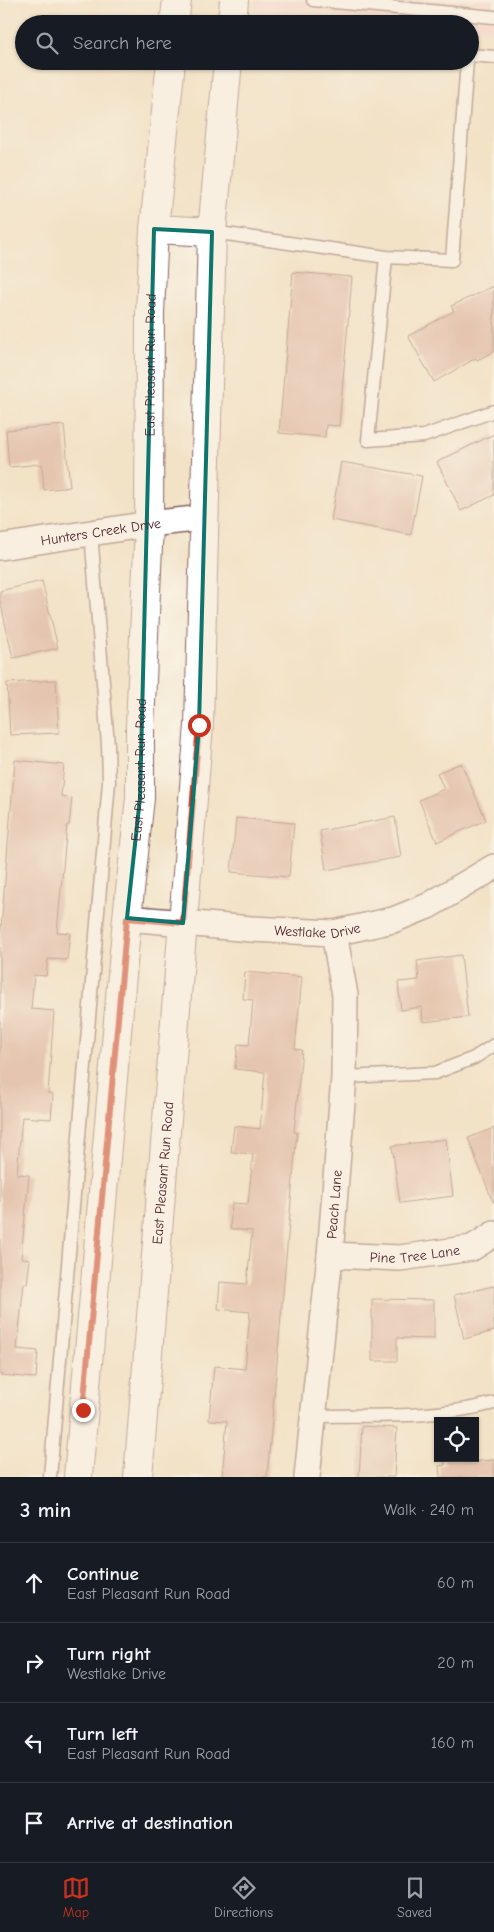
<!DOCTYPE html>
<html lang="en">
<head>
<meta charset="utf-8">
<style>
	:root { --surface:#171b24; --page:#20242c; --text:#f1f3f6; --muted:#9ea1a6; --line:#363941; --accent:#c8321e }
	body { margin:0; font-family:"Comic Neue",sans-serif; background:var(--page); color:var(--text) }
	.controls { position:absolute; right:15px; bottom:15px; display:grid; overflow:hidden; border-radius:0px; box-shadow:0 1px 4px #0004 }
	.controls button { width:45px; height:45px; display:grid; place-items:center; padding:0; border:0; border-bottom:1px solid var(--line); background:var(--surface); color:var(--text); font:25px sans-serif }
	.stop { position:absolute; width:15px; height:15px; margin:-11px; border:4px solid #c8321e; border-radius:50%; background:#fff }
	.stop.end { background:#c8321e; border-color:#fff; box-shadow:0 1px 5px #0008 }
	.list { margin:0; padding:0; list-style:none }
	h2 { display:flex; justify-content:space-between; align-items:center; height:65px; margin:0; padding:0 20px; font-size:21px }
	h2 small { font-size:16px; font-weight:400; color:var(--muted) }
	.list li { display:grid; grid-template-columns:32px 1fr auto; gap:15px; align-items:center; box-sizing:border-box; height:80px; padding:0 20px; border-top:1px solid var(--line) }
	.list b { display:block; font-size:19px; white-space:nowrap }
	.list p { margin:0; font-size:16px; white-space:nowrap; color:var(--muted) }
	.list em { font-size:16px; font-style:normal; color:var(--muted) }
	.icon { flex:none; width:28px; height:28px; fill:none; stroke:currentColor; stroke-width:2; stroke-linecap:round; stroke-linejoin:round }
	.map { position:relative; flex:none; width:494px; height:1477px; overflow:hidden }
	.search { position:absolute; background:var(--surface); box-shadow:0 1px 4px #0004; left:15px; right:15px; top:15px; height:55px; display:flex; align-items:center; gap:12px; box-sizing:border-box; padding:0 18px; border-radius:28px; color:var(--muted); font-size:19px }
	.sheet { height:385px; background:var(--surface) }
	nav { display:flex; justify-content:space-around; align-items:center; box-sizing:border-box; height:70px; border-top:1px solid var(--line); background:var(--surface); font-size:14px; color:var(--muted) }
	nav a { display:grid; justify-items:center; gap:2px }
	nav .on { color:var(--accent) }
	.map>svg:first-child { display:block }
</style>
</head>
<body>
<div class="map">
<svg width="494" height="1477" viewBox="0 0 494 1477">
	<rect width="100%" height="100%" fill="#fdfcf7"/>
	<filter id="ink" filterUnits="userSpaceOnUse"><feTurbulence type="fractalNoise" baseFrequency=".02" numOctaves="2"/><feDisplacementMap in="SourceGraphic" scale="10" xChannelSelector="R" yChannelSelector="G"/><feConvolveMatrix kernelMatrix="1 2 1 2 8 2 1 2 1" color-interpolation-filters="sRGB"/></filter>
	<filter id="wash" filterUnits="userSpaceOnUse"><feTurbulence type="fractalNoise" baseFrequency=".0096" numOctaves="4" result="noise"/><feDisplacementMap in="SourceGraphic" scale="20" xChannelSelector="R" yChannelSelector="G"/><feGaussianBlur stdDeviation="1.12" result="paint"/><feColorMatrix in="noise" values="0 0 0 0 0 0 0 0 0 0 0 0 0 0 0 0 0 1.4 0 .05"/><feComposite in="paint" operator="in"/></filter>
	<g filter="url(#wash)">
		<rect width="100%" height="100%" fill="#f2e2c6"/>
		<path fill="#f7d0cf" d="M255 0H494V30L470 28V24H415L254 12Z"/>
		<g id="blocks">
			<path fill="#d5a394" d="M293 272 352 277 339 426 326 425 325 437 279 433Z
				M494 286V352L477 360 476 358 434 382 408 336 454 311 451 306Z
				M64 425 70 487 44 490 42 464 9 467 6 430Z
				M494 434V495L461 511 437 462Z
				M341 462 422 476 411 535 331 520Z
				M42 581 58 648 13 658 0 600V591Z
				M56 680 59 733 10 735 7 683Z
				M15 760 64 765 61 796 72 798 69 825H67L57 932 70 933 67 960 48 959 46 976 34 975 31 1009 54 1011 48 1094H53L51 1119 22 1117 17 1174 29 1175 21 1258 30 1259 27 1284 24 1283 17 1349 38 1351 36 1378 0 1375V941Z
				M461 763 486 820 437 842 419 800 444 789 437 773Z
				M395 817 401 857 326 870 320 831Z
				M236 818 294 823 289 877 231 872Z
				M461 955 468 1017 423 1022 422 1007 401 1010 398 982 419 980 417 961Z
				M245 972 302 977 295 1049 302 1050 294 1132H297L267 1477H222L227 1421 209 1420 214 1366 245 1369 250 1312 218 1309 220 1282 247 1284 252 1231 230 1229 232 1203 248 1204 253 1154 231 1152 234 1126 260 1129 265 1072 235 1069 238 1044 249 1045 253 1000 243 999Z
				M494 1128V1202H493L468 1138Z
				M446 1139 453 1196 400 1203 392 1146Z
				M494 1286V1331L464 1339 454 1295Z
				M372 1299 434 1300V1339L397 1338V1361H372Z
				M362 1426 397 1428 394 1477H359Z
				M444 1458H468L469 1462 494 1460V1477H440L439 1466 445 1465Z"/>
		</g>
	</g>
	<g filter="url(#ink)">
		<use href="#blocks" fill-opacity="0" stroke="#856361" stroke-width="1"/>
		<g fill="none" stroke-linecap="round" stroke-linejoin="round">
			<g stroke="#856361" stroke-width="15">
				<path id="lane" d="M313 0 494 17
					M470 55 494 57
					M212 232 386 257 452 260 467 61
					M386 257 368 440 424 436 494 411
					M344 1077 435 1073 474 1058 494 1045
					M313 1416C374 1415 435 1419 494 1403
					M50 1477 109 782 108 745 91 533"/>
			</g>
			<g stroke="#856361" stroke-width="28">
				<g id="street">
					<path id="s1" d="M0 547 149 524 204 518"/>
					<path id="s2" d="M127 918 251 929 334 933 393 920 428 906 494 867"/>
					<path id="s3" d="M330 1255 400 1258 472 1248 494 1234"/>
					<path id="s4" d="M307 1477 330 1255 344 1077 345 995 334 933"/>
				</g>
			</g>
			<g stroke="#856361" stroke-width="30">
				<g id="secondary">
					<path d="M174 24 177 0"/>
					<path d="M232 24 234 0"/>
					<path d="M154 229 212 232"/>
					<path id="s5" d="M78 1477 127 918 140 798V725L149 524 150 313 154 229 171 61"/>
					<path id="s6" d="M138 1477 199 725 212 232 228 61"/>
				</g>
			</g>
			<use href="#lane" stroke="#fff" stroke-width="12"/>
			<use href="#street" stroke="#fff" stroke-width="25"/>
			<use href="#secondary" stroke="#fff" stroke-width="28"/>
		</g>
	</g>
	<g fill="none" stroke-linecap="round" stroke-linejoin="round" filter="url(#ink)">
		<path stroke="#c8321e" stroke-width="6" d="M83 1410 127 918 183 923 199 725"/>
	</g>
	<path d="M0 0H494V1477H0ZM154 229 212 232 199 725 183 923 127 918 140 798Z" fill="#f2e2c6" fill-opacity=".55" fill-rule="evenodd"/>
	<path fill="none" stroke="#0f766e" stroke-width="4" stroke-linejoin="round" d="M154 229 212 232 199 725 183 923 127 918 140 798Z"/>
	<g text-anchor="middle" stroke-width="5" stroke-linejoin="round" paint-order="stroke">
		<g font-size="14" fill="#4a1f2b" stroke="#fdfcf7">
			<text dy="5" stroke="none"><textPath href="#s5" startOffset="1115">East Pleasant Run Road</textPath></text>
			<text dy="5" stroke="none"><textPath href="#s1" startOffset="102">Hunters Creek Drive</textPath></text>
			<text dy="5" stroke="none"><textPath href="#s5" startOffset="710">East Pleasant Run Road</textPath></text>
			<text dy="5" stroke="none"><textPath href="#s2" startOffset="191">Westlake Drive</textPath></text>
			<text dy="5" stroke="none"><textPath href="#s6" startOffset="305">East Pleasant Run Road</textPath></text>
			<text dy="5" stroke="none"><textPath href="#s4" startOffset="274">Peach Lane</textPath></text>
			<text dy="5" stroke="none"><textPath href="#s3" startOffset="85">Pine Tree Lane</textPath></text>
		</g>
	</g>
</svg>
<div class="controls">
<button><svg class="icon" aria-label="locate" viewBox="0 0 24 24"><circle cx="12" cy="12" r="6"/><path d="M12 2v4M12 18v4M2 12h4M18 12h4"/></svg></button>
</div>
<div class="stop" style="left:199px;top:725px"></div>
<div class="stop end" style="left:83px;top:1410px"></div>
<div class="search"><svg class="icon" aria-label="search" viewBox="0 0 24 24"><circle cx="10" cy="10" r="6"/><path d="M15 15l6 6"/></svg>Search here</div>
</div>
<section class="sheet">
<h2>3 min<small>Walk · 240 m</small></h2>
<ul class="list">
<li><svg class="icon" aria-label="ahead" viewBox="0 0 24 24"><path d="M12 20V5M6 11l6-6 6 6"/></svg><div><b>Continue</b><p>East Pleasant Run Road</p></div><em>60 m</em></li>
<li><svg class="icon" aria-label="right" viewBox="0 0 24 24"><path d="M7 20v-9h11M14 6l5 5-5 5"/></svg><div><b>Turn right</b><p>Westlake Drive</p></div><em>20 m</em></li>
<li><svg class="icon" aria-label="left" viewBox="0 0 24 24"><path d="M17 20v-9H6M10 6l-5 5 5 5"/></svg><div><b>Turn left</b><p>East Pleasant Run Road</p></div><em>160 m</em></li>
<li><svg class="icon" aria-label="arrive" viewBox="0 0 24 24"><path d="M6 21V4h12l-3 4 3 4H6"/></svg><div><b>Arrive at destination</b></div></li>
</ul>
</section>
<nav>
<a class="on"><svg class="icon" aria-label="map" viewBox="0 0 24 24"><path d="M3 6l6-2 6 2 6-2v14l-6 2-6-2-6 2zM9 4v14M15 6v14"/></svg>Map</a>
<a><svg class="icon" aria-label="directions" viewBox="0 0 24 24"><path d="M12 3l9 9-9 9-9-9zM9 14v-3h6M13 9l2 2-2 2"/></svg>Directions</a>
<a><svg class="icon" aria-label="saved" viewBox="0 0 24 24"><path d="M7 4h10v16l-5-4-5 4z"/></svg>Saved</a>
</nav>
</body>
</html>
